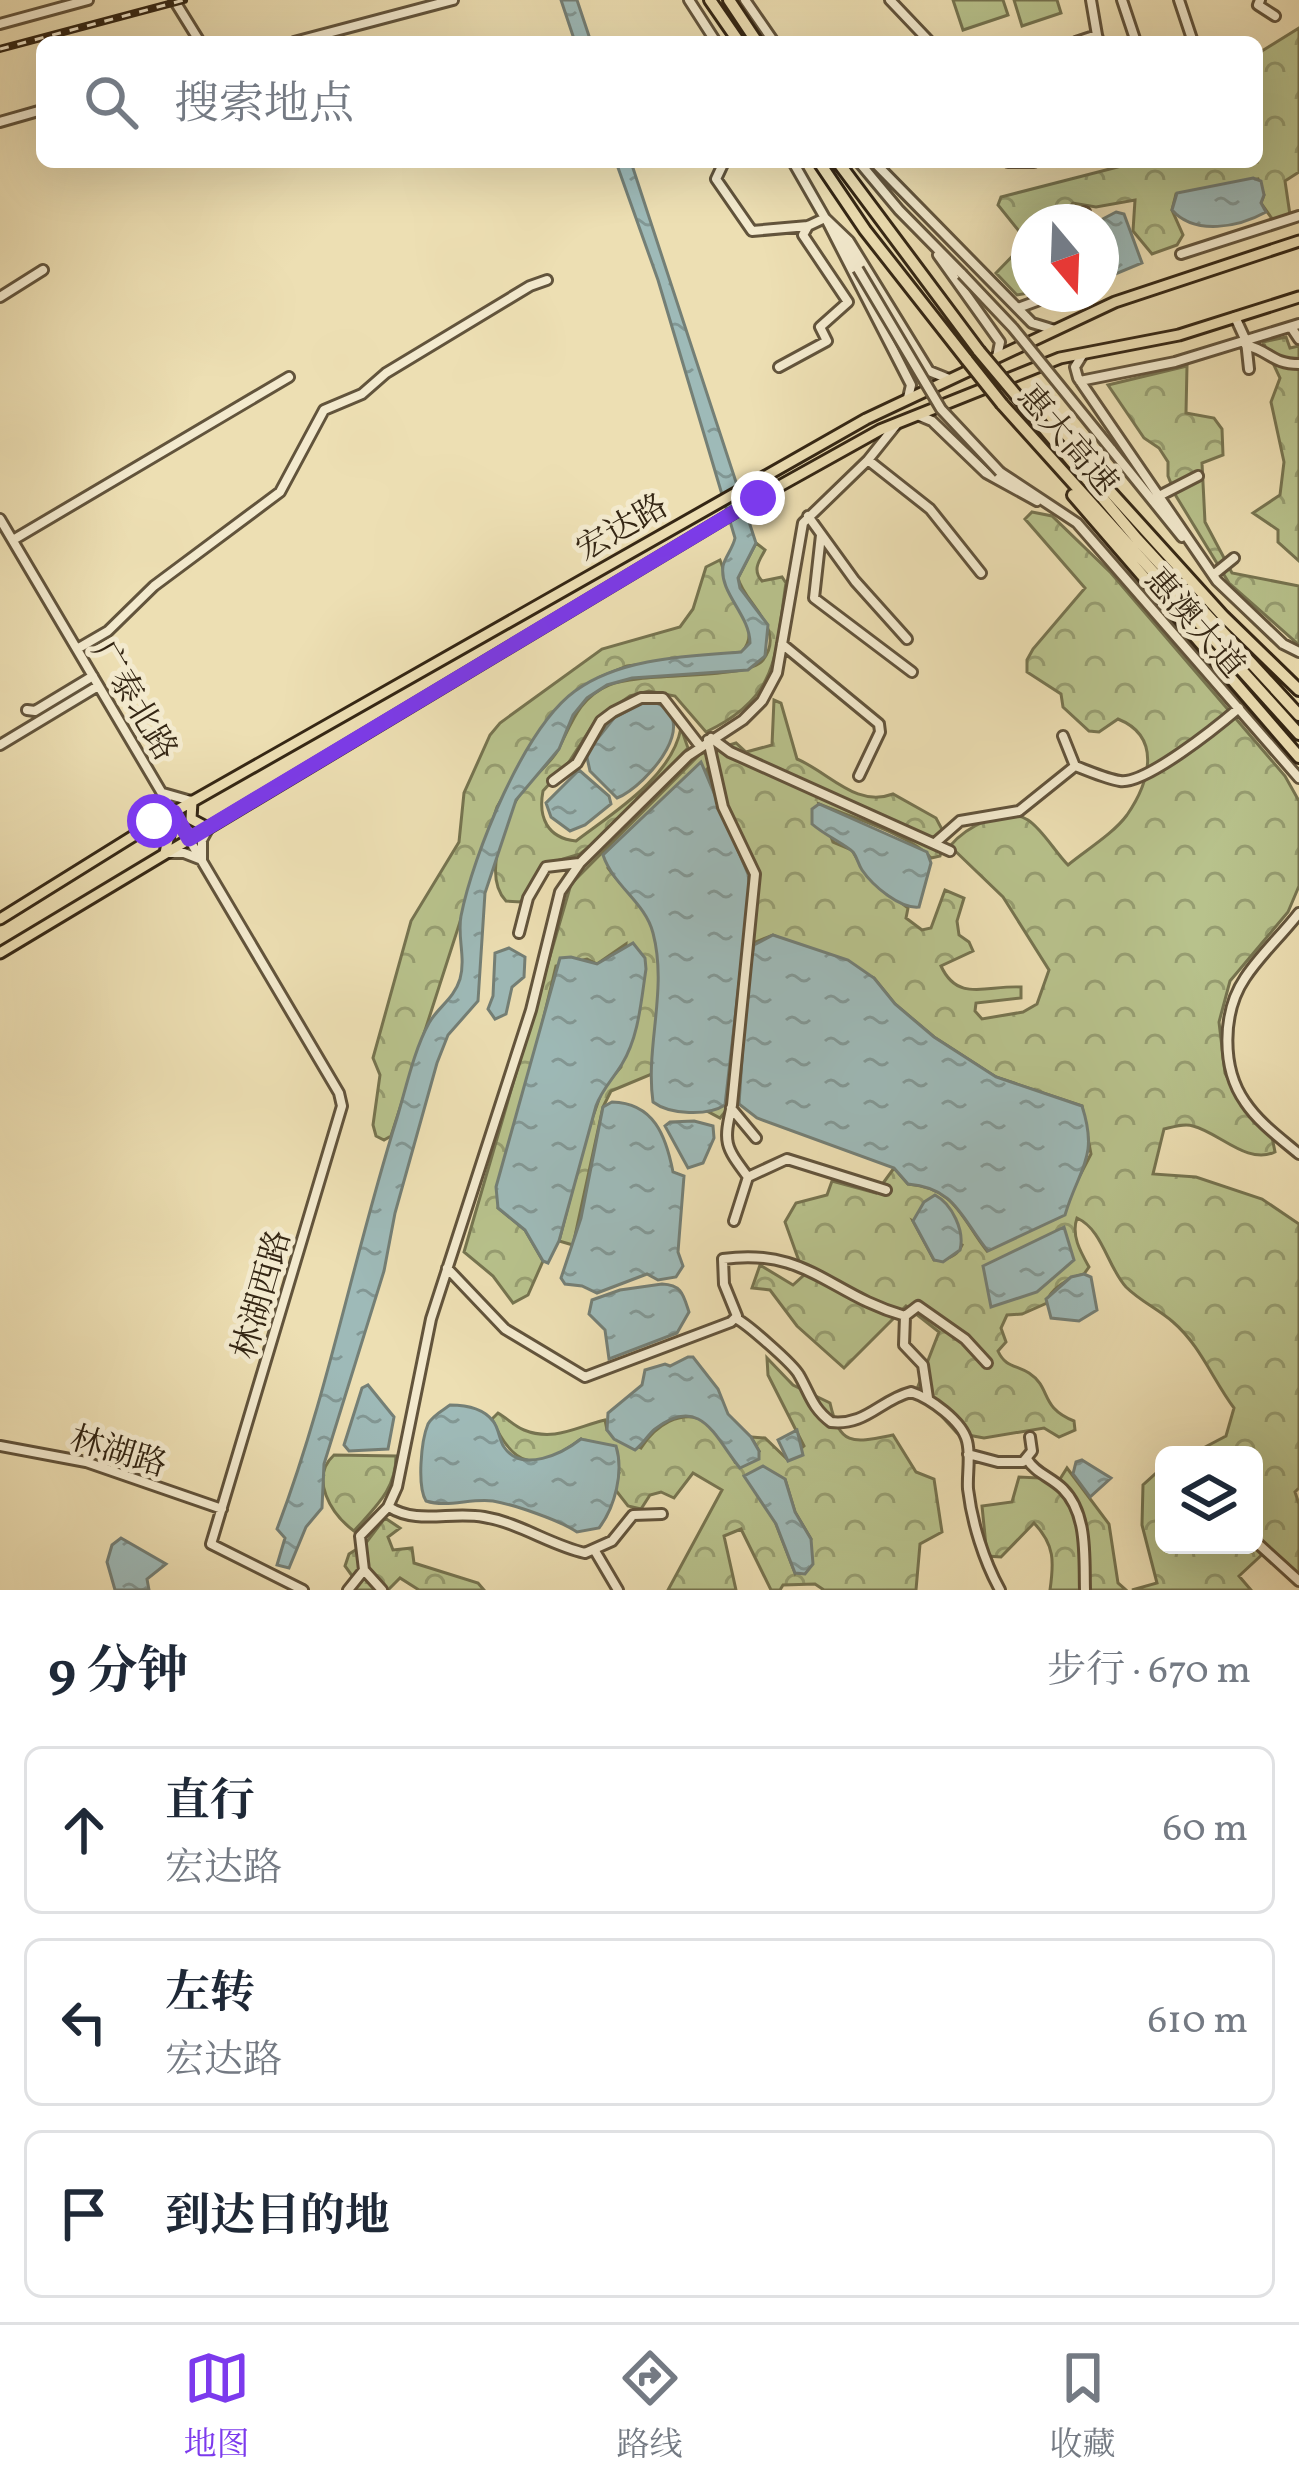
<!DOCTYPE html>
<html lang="zh">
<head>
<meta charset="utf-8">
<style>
	:root { --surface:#fff; --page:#f6f6f7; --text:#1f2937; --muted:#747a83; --line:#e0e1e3; --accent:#7c3aed }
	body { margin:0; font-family:Vollkorn,"Noto Serif SC",serif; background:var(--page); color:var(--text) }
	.controls { position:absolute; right:36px; bottom:36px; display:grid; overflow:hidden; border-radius:18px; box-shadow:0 12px 48px #0002 }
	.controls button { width:108px; height:108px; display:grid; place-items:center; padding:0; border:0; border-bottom:3px solid var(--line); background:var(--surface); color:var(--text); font:60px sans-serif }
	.compass { position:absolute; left:1011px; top:204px; width:108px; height:108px; border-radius:50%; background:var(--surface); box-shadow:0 12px 48px #0002; rotate:161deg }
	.stop { position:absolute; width:36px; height:36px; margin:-27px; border:9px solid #7c3aed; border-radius:50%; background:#fff }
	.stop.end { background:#7c3aed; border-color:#fff; box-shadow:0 3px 12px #0008 }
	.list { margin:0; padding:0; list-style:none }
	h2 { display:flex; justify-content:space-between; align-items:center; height:156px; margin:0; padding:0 48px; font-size:51px }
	h2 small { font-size:39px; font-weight:400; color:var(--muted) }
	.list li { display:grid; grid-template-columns:78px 1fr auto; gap:36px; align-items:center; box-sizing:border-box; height:168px; margin:0 24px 24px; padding:0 24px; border:3px solid var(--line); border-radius:18px }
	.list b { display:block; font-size:45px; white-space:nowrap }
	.list p { margin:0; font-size:39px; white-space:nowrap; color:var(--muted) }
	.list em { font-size:39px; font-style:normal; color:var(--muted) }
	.icon { flex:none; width:66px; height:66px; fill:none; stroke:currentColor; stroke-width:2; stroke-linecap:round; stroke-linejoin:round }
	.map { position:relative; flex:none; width:1299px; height:1590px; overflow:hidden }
	.search { position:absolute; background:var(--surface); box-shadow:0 12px 48px #0002; left:36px; right:36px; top:36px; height:132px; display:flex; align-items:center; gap:30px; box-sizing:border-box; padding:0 42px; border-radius:18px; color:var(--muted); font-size:45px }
	.sheet { height:732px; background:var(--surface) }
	nav { display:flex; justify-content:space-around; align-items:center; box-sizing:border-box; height:168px; border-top:3px solid var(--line); background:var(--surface); font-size:33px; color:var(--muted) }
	nav a { display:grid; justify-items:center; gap:6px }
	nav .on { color:var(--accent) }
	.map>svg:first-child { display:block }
</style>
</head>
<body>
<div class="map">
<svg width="1299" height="1590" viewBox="0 0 1299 1590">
	<defs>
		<pattern id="forest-crowns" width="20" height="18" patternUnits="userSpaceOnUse" patternTransform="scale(3)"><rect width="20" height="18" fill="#b8c28c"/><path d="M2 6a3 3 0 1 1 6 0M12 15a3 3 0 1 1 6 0" fill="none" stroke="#969d71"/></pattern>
		<pattern id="water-ripples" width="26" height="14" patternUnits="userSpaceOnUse" patternTransform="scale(3)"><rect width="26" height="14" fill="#9ebab8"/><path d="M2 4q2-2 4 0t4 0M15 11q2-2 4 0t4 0" fill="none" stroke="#829794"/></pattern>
	</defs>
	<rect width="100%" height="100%" fill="#eddfb3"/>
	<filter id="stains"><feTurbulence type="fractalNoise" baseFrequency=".00167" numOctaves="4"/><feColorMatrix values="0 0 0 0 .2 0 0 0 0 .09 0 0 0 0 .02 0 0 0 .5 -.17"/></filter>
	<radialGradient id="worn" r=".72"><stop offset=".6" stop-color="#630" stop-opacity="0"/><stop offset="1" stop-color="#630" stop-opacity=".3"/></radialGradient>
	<path fill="#b8c28c" stroke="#767450" stroke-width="3" d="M953 0H1003L1008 15 963 30Z
		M1014 0H1057L1061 13 1022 26Z"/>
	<path fill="url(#forest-crowns)" stroke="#767450" stroke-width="3" fill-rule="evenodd" d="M1299 28V172L1285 181 1290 215 1273 220 1261 203 1264 195 1258 179 1176 194 1172 210 1183 235 1177 245 1152 254 1133 231 1135 200 1096 207 1073 203 1055 222H1029V293L1017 295 996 273 1027 241 998 205 1001 197 1137 162H1257V54Z
		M1286 337 1290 348 1299 346V561L1278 542V530L1253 513 1280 495 1284 462 1271 402 1280 378 1263 342Z
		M1187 366 1186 413 1214 418 1222 429 1223 455 1202 463 1205 522 1232 573 1299 586V645L1229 583 1176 496 1168 476V462L1159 448 1144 438 1108 385Z
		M1032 512 1052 516 1111 573 1285 776 1299 801V886L1288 912 1230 981 1219 1022 1225 1073 1243 1107 1272 1137 1275 1152C1247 1165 1220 1133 1193 1126 1184 1123 1173 1127 1164 1129L1153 1174 1196 1177 1262 1199 1299 1224V1488L1295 1492 1299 1504V1580L1267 1550 1239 1576 1251 1590H1132L1157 1583 1142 1525 1143 1485 1164 1466V1545H1254V1455H1190L1226 1436 1234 1408C1213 1380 1200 1345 1173 1322 1158 1309 1140 1301 1126 1287 1107 1266 1103 1230 1077 1218 1071 1235 1080 1251 1089 1267L1084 1274C1070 1278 1049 1288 1047 1303L1022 1314 1007 1315 1001 1328 1006 1342 998 1351C1005 1367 1016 1365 1029 1373 1052 1388 1039 1407 1074 1421L1075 1430 1059 1437 1044 1428 984 1438 957 1433 917 1389 939 1332 906 1306 844 1368 797 1326 770 1290 752 1288 760 1265 793 1285 804 1275 785 1222 796 1203 827 1195 832 1181 876 1193 894 1168 908 1184C956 1188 961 1218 987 1251L1074 1187 1091 1154 1082 1106 996 1077 934 1037 895 1004 874 978 773 935 748 945 729 1107 720 1118 707 1111 725 1105 748 874 717 804 707 769 608 868C619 884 635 897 645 912 669 949 658 1032 652 1074L611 1091 603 1107 573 1245 559 1241 587 1133 603 1088 621 1067 626 944 597 964 587 959 556 966 498 1208 525 1230 543 1261 528 1295 513 1303 493 1276 464 1252 571 884 700 754 736 743 746 752 772 745 774 700 781 703 797 759C830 773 856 808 893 794L936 818 946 837 940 856 931 858C909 834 850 817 819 804L833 842 852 850 867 876 908 908 906 918 922 930 931 928 945 890 964 898 957 921 959 935 969 942 973 951 941 966C958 1003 987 985 1021 987V998L976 1003 975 1011 982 1019 1023 1012 1037 1004 1049 970 1003 897 950 846C965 828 1005 805 1028 820 1043 830 1055 852 1068 865 1086 850 1113 834 1127 815 1149 783 1163 737 1118 719L1099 732 1089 731 1063 707 1061 694 1027 672V660L1033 649 1085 588 1025 519ZM913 1221 962 1245C956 1258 946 1259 934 1260Z
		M756 543 765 550C759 561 752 570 762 581L782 577 786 583C775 655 780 697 706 732L675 696 649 691 630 696 596 720 569 762 543 791C538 817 547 838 576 841 613 813 672 777 681 728L688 748 600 838 580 854 543 865 521 902 506 901C483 877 503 822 518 797 528 779 550 766 559 748 572 722 580 697 609 685 642 671 746 681 763 660 787 629 744 603 738 578Z
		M720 560C724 569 725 579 728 589 737 611 761 630 742 652L627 666 600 677 548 720 497 807 391 1136 384 1140 376 1136 373 1125 380 1075 373 1058 411 921 459 842 464 793 490 735 500 723 602 649 680 627 693 609 706 567Z
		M767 1358 793 1385 830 1403C840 1447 853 1443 893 1435L916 1472 934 1479 942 1532 920 1544 916 1590H824L815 1584 783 1585 780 1590H771L741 1529 724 1536 736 1590H668L722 1490 693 1473 674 1498 661 1492 650 1495 641 1509 628 1506 614 1488 619 1473 581 1439C537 1472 514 1470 492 1419L498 1413C507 1418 514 1426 524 1430 554 1442 576 1427 605 1420L607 1430 641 1448C654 1427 681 1407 707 1422 720 1430 727 1449 735 1462L759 1451 751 1437 765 1438 788 1460 804 1446 768 1375ZM785 1479 795 1512 811 1539 795 1573 776 1524Z
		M334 1455 396 1456C396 1490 375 1507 354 1531 331 1514 309 1478 334 1455Z
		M1067 1468 1109 1524 1118 1583 1126 1590H1050C1054 1562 1055 1545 1034 1523L1001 1557 987 1556 982 1506 1012 1502 1019 1477 1060 1479Z
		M385 1518 400 1528 388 1537 393 1550 412 1548 414 1563 478 1583 484 1590H419L400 1578 388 1590H354L358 1584 345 1566 349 1554 365 1544Z"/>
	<path fill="url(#water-ripples)" stroke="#747f76" stroke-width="3" d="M561 0H577L591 42H575Z
		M616 162H631L756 543 738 578 740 588 768 625 765 656 748 670 632 678 607 685 587 698 573 715 559 749 516 800 485 893 478 1001 448 1035 437 1063 395 1213 384 1271 324 1464 322 1508 306 1527 289 1568 277 1565 285 1538 277 1529C328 1395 354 1254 397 1118 406 1088 414 1050 429 1023 438 1007 454 999 460 979 466 958 457 936 461 916 473 855 524 728 575 691 620 658 687 656 741 652L750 643C750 615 719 593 723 566 725 557 733 548 735 538L658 280Z
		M1253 178 1261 181 1264 195 1261 203 1266 212C1239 227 1195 236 1172 210L1177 193Z
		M1116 212 1124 214 1142 263 1101 280V222H1097Z
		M647 700C709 714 647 786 617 798L590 771 586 753 614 718Z
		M701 762 748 874 750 889 725 1105C708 1116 670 1115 653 1102 645 1047 668 990 653 933 645 902 614 887 603 855Z
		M579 770 609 796 611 804 585 825 570 831 551 817 546 803Z
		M819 804 927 852 931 863 919 907C900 909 873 886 862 870 858 864 857 857 853 852 846 845 823 834 812 824V809Z
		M773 935 848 960 874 978 895 1004 934 1037 996 1077 1082 1106C1099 1158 1079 1168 1065 1215L988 1251C961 1218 956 1188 908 1184L894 1168 757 1118 739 1104 747 983 754 945Z
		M633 943 645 958 646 969C641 1001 639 1036 622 1064 613 1079 602 1089 596 1106L559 1241 548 1263 543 1261 525 1230 498 1208 496 1187 560 958 571 957 597 964Z
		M509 948 525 957 524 977 512 987 506 1014 495 1019 488 1009 493 996 495 953Z
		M612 1102C654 1103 666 1136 673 1172L684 1176 678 1252 683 1266 676 1277 658 1280 647 1274 597 1293 582 1286 565 1284 561 1278 581 1218 603 1107Z
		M694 1121 713 1126 714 1138 703 1163 688 1168 665 1126 670 1122Z
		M935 1195C952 1204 965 1231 960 1250L943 1262 934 1260 913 1221 924 1202Z
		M1064 1227 1074 1260 1037 1292 991 1307 983 1266Z
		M1084 1274 1091 1277 1097 1310 1079 1321 1051 1318 1046 1299 1071 1277Z
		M662 1284C682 1285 683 1294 689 1312L677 1333 609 1359 605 1330 589 1314 592 1300 620 1290Z
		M688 1357H693L718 1389 728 1414 751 1437 759 1451V1459L740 1468C716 1440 702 1393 655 1429 647 1436 643 1444 635 1450L614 1439 607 1430 608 1413 642 1385 645 1370 665 1364 670 1366Z
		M368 1385 394 1417 388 1449 349 1451 344 1445 362 1388Z
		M450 1405C465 1405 483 1408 493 1421 499 1428 499 1440 504 1447 522 1474 563 1453 581 1439L616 1446C624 1472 615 1507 599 1528L577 1532C559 1520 515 1505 493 1501 471 1498 447 1508 426 1501 417 1486 421 1441 428 1424 432 1416 443 1410 450 1405Z
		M797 1430 803 1455 788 1461 778 1440Z
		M1082 1460 1111 1478 1090 1497 1073 1474 1076 1462Z
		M763 1466 785 1479 795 1512 811 1539 813 1564 805 1574 795 1573 776 1524 744 1476Z
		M121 1538 166 1564 147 1579 149 1590H115L107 1562 112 1545Z"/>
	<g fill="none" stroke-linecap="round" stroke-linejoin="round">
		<g stroke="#62543c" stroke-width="14">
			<path id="minor" d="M174 0 200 42
				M689 0 716 42
				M745 0 774 42
				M890 0 930 42
				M1091 0 1097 35
				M1122 0 1136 42
				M1179 0 1193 42
				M1260 0 1258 5 1275 16
				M0 24 88 0
				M294 42 453 0
				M1076 42 1097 35 1099 42
				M0 122 42 110
				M724 162 716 179 752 231 808 226 825 218
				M793 162 825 218
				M859 162 899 210 962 274
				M874 162 1032 323 1055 330
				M1008 162H1034
				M825 218 849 241 929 371 949 379
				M826 219 911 385 908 398
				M1077 222 1085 212
				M834 230 858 269
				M1181 254 1299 216
				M938 255 1000 342 997 357
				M0 297 43 270
				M1018 308 1056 294
				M1235 317 1246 341 1249 369
				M1291 327 1299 339
				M1246 345C1270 351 1272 364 1299 364
				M1083 354 1075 367 1078 378 1217 581 1283 644 1299 652
				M779 367 827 341 820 327 848 302 803 235 808 226
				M1080 381 1175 362 1299 324
				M920 416 932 421 986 473 1037 501
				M1111 449 1182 537
				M868 460 930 509 981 573
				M1000 472 1077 523 1299 778
				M1159 496 1198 476
				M808 516 855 581 907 639
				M0 519 339 1093 342 1106 211 1544 303 1590
				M821 535 814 598 912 672
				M13 540 289 377
				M1213 575 1234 558
				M782 644 879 724 880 732 859 776
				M77 649 108 631 154 586 280 492 324 410 362 394 386 373 530 286 547 280
				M27 710 35 711 93 676
				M1063 736 1075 766C1089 771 1106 779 1120 781 1145 785 1218 726 1239 708
				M711 738 730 752 950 851
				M708 740 723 807 755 874 732 1105C723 1144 725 1146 748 1177
				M0 745 98 686
				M553 781 577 763 601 721 613 712 641 698H663L700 746
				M152 824 163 793 191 801
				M935 843 960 821 1019 811 1075 766
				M167 853H184L202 860V840L208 829
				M1299 913C1282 935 1260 955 1245 978 1222 1012 1221 1068 1245 1102 1259 1123 1280 1138 1299 1154
				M519 933 528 898 546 867 579 863
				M731 1108 756 1138
				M734 1221 748 1177 787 1159 886 1190
				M447 1268 505 1329 585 1377 731 1322 737 1316 724 1284 723 1259C807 1247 830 1295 905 1316
				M735 1318C745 1322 793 1364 799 1375 810 1394 812 1408 831 1422 866 1426 880 1400 911 1392 930 1398 962 1421 967 1441 971 1456 967 1474 968 1489 972 1523 984 1561 1000 1590
				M928 1398 923 1365 904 1345 905 1316 918 1306 965 1339 987 1363
				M0 1446 86 1462 222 1509
				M968 1454 998 1462H1023L1032 1451 1030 1437
				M1027 1459C1035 1473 1051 1477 1063 1489 1088 1514 1084 1557 1085 1590
				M389 1507C417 1525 451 1511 484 1517 520 1523 550 1545 585 1553L612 1541 633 1515 662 1514
				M1255 1541 1299 1581
				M595 1551 618 1590
				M348 1590 364 1570
				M382 1590 364 1570 360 1536 388 1507 397 1487 431 1319 531 1010 560 892 580 863 688 756 743 720 762 701 777 673 803 523 868 460 896 425"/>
		</g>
		<g stroke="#342614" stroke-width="15">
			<path id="major" d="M192 801 191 819 206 827
				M151 825 162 827 169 835 165 853
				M0 919 151 825 866 419 1115 302 1299 241
				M0 953 758 498 880 430 1060 358 1179 335 1299 297"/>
		</g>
		<g stroke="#342614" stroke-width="16">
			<path id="highway" d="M710 0 739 42
				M729 0 757 42
				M819 162 865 230 967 360
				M838 162 979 351
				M1016 395 1137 539 1299 715
				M1002 404 1299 734
				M1076 461 1088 467 1223 616 1299 690
				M1073 495 1299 757"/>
		</g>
		<use href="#minor" stroke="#f3eace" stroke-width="8"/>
		<use href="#major" stroke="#eddfb3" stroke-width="9"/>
		<use href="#highway" stroke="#eddfb3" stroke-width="10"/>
		<g stroke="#342614" stroke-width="8">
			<path id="rail" d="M0 49 184 0"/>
		</g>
		<use href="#rail" stroke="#f3eace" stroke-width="3" stroke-dasharray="9" stroke-linecap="butt"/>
		<g stroke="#62543c" stroke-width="14" stroke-linecap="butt">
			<path id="minor-bridge" d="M858 269 941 409 1000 472
				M962 274 1013 328 1111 449"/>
		</g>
		<g stroke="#342614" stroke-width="16" stroke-linecap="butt">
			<path id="highway-bridge" d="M979 351 1016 395
				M967 360 1002 404"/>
		</g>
		<use href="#minor-bridge" stroke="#f3eace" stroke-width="8"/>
		<use href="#highway-bridge" stroke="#eddfb3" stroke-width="10"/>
	</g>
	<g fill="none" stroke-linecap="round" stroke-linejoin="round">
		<path stroke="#7c3aed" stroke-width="15" d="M154 821 151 825 174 812 189 839 758 498"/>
	</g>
	<g text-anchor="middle" stroke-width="10" stroke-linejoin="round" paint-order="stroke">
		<g font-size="33" fill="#342614" stroke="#f3eace">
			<text transform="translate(1069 439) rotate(49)" y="12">惠大高速</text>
			<text transform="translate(621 526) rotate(-30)" y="12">宏达路</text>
			<text transform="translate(1196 622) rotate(49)" y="12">惠澳大道</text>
			<text transform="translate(136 700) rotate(59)" y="12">广泰北路</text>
			<text transform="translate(260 1294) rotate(-74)" y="12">林湖西路</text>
			<text transform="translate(119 1450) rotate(17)" y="12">林湖路</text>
		</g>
	</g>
	<rect width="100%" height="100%" filter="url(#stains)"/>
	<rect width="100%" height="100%" fill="url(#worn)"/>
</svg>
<div class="controls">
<button><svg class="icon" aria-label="layers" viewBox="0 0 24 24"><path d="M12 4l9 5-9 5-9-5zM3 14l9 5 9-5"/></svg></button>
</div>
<svg class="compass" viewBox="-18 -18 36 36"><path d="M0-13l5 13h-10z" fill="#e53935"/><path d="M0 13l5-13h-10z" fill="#747a83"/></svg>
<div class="stop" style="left:154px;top:821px"></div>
<div class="stop end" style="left:758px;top:498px"></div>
<div class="search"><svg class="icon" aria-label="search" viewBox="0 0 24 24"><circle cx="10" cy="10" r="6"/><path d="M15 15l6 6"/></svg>搜索地点</div>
</div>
<section class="sheet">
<h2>9 分钟<small>步行 · 670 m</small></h2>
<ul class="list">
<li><svg class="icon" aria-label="ahead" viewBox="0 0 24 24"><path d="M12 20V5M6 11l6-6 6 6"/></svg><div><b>直行</b><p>宏达路</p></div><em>60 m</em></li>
<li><svg class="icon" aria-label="left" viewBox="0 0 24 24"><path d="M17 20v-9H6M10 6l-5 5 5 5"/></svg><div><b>左转</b><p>宏达路</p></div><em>610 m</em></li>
<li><svg class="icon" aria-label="arrive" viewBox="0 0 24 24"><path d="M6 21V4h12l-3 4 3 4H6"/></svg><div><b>到达目的地</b></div></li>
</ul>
</section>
<nav>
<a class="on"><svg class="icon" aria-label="map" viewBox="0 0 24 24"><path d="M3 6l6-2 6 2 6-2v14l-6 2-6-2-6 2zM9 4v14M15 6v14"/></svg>地图</a>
<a><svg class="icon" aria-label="directions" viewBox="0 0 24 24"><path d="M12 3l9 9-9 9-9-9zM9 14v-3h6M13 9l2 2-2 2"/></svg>路线</a>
<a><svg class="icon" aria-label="saved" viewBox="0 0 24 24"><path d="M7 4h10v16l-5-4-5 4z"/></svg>收藏</a>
</nav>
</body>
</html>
